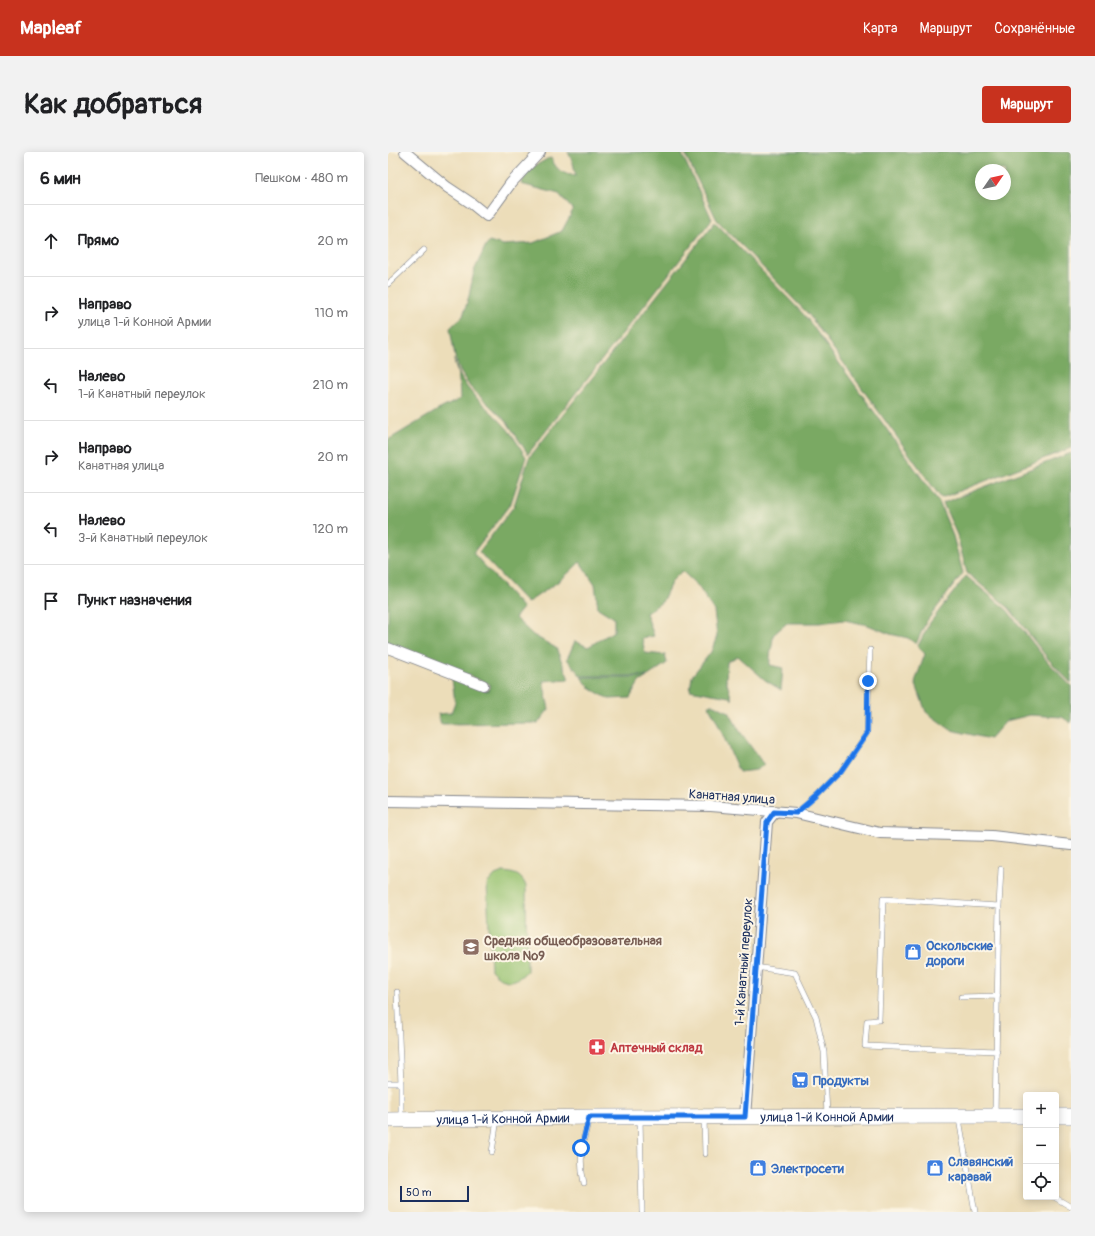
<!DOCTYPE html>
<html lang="ru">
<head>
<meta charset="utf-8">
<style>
	:root { --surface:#fff; --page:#f2f2f2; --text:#202124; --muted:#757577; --line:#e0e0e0; --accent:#c8321e }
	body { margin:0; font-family:Pangolin,sans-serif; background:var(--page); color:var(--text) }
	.controls { position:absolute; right:12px; bottom:12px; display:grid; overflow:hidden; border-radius:4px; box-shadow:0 2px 10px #0003 }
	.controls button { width:36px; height:36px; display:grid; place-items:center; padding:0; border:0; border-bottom:1px solid var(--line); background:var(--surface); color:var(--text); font:20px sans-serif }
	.compass { position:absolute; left:587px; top:12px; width:36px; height:36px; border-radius:50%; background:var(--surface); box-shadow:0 2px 10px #0003; rotate:56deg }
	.scale { position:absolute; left:12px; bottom:10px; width:69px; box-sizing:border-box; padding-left:4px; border:2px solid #1b2f5e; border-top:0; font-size:11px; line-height:14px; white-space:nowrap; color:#1b2f5e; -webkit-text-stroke:3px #fcf5e5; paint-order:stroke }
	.stop { position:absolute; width:12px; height:12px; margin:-9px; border:3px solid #1a73e8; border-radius:50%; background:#fff }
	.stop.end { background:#1a73e8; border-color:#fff; box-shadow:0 1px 4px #0008 }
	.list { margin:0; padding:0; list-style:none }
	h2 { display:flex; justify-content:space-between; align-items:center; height:52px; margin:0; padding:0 16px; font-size:17px }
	h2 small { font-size:13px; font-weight:400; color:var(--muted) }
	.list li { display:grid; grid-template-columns:26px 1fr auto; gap:12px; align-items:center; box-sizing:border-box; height:72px; padding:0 16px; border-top:1px solid var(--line) }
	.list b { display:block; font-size:15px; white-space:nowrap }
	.list p { margin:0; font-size:13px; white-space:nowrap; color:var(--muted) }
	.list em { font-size:13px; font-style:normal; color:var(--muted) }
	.icon { flex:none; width:22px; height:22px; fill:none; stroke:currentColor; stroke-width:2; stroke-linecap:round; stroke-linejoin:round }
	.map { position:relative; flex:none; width:683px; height:1060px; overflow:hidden; border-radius:4px }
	header { display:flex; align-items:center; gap:24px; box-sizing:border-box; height:56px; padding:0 20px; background:var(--accent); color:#fff }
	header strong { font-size:19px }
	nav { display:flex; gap:22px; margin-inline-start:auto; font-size:14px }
	.intro { display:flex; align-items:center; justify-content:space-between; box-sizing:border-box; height:96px; padding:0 24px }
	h1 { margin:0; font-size:28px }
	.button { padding:10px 18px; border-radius:4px; background:var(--accent); color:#fff; font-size:14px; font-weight:700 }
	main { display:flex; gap:24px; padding:0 24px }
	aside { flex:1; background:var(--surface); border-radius:4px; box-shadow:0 2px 10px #0003 }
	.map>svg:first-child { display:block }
</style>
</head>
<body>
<header>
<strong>Mapleaf</strong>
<nav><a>Карта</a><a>Маршрут</a><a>Сохранённые</a></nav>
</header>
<div class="intro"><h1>Как добраться</h1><a class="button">Маршрут</a></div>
<main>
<aside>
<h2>6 мин<small>Пешком · 480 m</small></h2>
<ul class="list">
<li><svg class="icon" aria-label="ahead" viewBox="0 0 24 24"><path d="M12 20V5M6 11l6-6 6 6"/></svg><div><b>Прямо</b></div><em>20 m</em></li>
<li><svg class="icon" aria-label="right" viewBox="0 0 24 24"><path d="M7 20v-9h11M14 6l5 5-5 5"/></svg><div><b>Направо</b><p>улица 1-й Конной Армии</p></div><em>110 m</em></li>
<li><svg class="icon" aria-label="left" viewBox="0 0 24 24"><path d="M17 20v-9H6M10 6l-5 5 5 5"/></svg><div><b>Налево</b><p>1-й Канатный переулок</p></div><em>210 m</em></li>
<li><svg class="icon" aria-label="right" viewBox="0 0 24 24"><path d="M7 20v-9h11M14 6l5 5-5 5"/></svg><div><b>Направо</b><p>Канатная улица</p></div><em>20 m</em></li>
<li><svg class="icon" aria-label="left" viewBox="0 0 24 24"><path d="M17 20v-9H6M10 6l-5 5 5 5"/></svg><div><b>Налево</b><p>3-й Канатный переулок</p></div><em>120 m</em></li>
<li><svg class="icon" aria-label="arrive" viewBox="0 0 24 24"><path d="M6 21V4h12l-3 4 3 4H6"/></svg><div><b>Пункт назначения</b></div></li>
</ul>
</aside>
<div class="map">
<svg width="683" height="1060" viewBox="0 0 683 1060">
	<rect width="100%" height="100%" fill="#fcf5e5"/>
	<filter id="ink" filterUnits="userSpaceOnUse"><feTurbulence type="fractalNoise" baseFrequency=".025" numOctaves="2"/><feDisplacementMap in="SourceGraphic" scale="8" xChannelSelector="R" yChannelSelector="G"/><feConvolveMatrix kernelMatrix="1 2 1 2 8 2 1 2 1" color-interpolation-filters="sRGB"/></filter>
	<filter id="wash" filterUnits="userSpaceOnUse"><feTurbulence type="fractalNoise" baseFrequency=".012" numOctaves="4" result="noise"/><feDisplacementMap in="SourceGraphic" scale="16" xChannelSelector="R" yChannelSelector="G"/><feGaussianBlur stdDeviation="0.9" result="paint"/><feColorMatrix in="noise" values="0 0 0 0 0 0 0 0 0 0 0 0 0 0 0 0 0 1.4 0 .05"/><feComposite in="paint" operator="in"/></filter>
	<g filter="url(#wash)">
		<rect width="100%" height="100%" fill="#ecddb9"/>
		<path fill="#98c371" stroke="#5a7968" d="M115 720C126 721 133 722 138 734L139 819C125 833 117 832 103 818L99 732 107 723Z"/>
		<path fill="#7aa963" stroke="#4a6c60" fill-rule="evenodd" d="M180 0H293L324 67 140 302 119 270 82 235 72 219 67 205 62 176 75 164 81 144 86 119 97 95 101 89 115 93 145 91 174 79 185 58 171 42 133 32 140 18 159 7 163 6C170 20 174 21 188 24L185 11Z
			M296 0H683V296L553 346 421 163 329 68ZM593 18H617V42H593Z
			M327 70 418 165 551 350 565 384 575 421 538 470 528 492 520 486 502 482 480 473 456 468 431 471H399L385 483C385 494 381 502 382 513L395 516 393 538 377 528 350 504 339 510 338 528 344 548 341 545 302 538 304 524 323 500 329 484 326 459 310 434 294 419 284 429 274 450 258 461 266 484 254 486 257 501 277 503 279 511 260 524H193L179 507 187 489 200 495 226 479V466L210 456 207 432 192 410 174 427 139 451 91 400 126 354 141 306Z
			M66 207C74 239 94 249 115 272 124 281 131 294 138 305L123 351 85 401 135 456 127 466 145 483 168 496 181 527 155 529 161 557 150 571 53 572 50 562 63 561 67 550 64 527 100 539 102 532 0 492V288L50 258 72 247 71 228Z
			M683 301V531L661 508 621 456 579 421 569 383 555 351Z
			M578 424 619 458 659 509 683 534V571L674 565 642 563 618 569 602 587 563 578 538 560 527 530 537 502 530 494 541 472Z
			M193 525H259L251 530 242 546 221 547 203 537Z
			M320 553H326L341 560 351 578 376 613 368 618 351 620 328 567Z"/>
	</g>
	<g filter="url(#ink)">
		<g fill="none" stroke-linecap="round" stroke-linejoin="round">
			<g stroke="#84868c" stroke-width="6">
				<path id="lane" d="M0 132 36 98
					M408 661 428 644 453 619 479 581 482 498
					M367 815 407 821 428 865 436 900 439 963
					M9 840 13 931V966
					M573 845 610 844
					M609 899 477 894 479 869 491 868 495 747 611 754
					M0 931H13
					M607 962 611 754 613 717
					M252 966 254 1060
					M316 966 317 1002
					M571 967 587 1060
					M104 1000 109 967
					M196 1031C190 1007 195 989 201 966
					M666 1045 683 1055"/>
			</g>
			<g stroke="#84868c" stroke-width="12">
				<path id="street" d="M17 0 59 35 83 51 99 64 123 31 152 0
					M0 496 95 533
					M0 649 323 654 408 661 492 681 604 684 683 693
					M357 965 379 670 387 660"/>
			</g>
			<g stroke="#84868c" stroke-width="16">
				<g id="secondary">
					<path d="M668 964H683"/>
					<path id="s1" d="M0 968 201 965 638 964"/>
				</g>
			</g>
			<use href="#lane" stroke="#fff" stroke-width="5"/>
			<use href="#street" stroke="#fff" stroke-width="10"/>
			<use href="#secondary" stroke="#fff" stroke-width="15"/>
		</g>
	</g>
	<g fill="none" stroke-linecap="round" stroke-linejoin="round" filter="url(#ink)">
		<path stroke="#1a73e8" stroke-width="5" d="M193 996 201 965H357L379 670 386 660 408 661 428 644 453 619 479 581 480 529"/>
	</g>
	<defs>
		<g id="school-square" transform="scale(0.9)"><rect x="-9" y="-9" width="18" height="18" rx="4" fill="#8d6e63" stroke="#fcf5e5"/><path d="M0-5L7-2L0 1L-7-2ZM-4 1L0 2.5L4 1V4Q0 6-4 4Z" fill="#fff"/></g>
		<g id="shop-square" transform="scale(0.9)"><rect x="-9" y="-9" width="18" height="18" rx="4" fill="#3f7fe0" stroke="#fcf5e5"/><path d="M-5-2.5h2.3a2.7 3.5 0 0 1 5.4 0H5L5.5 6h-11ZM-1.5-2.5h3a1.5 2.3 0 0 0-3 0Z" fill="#fff"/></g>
		<g id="pharmacy-square" transform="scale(0.9)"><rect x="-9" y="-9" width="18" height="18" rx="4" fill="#e0444e" stroke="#fcf5e5"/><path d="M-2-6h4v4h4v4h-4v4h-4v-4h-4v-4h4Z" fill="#fff"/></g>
		<g id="supermarket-square" transform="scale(0.9)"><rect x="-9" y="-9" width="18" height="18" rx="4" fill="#3f7fe0" stroke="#fcf5e5"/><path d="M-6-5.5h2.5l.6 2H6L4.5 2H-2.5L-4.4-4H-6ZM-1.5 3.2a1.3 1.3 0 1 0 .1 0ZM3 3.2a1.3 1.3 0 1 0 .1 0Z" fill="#fff"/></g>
	</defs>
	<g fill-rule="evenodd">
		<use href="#school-square" x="83" y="795"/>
		<use href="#shop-square" x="525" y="800"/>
		<use href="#pharmacy-square" x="209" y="895"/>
		<use href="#supermarket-square" x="412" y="928"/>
		<use href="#shop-square" x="370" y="1016"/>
		<use href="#shop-square" x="547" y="1016"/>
	</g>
	<g text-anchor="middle" stroke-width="4" stroke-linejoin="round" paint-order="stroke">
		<g font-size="13" fill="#1b2f5e" stroke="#fcf5e5">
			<text transform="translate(344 644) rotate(4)" y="5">Канатная улица</text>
			<text transform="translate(355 810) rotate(-86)" y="5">1-й Канатный переулок</text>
			<text dy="5" stroke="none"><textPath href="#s1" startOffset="439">улица 1-й Конной Армии</textPath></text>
			<text dy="5" stroke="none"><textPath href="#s1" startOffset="115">улица 1-й Конной Армии</textPath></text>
		</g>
		<g font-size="13" font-weight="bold" fill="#785e54" stroke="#fcf5e5" text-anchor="start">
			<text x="96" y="793">Средняя общеобразовательная<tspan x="96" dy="15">школа №9</tspan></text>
		</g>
		<g font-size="13" font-weight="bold" fill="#366cbe" stroke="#fcf5e5" text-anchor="start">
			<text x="538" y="798">Оскольские<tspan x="538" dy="15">дороги</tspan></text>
			<text x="425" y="933">Продукты</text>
			<text x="560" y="1014">Славянский<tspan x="560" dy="15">каравай</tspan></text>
			<text x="383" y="1021">Электросети</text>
		</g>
		<g font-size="13" font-weight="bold" fill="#be3a42" stroke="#fcf5e5" text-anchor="start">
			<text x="222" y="900">Аптечный склад</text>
		</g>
	</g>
</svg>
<div class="controls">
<button>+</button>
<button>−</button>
<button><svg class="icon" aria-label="locate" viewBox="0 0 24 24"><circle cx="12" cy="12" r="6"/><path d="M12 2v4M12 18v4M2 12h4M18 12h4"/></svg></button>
</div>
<svg class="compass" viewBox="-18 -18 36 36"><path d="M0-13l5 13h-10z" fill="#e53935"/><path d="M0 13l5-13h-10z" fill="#757577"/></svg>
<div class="scale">50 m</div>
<div class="stop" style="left:193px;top:996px"></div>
<div class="stop end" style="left:480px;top:529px"></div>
</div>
</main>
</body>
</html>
